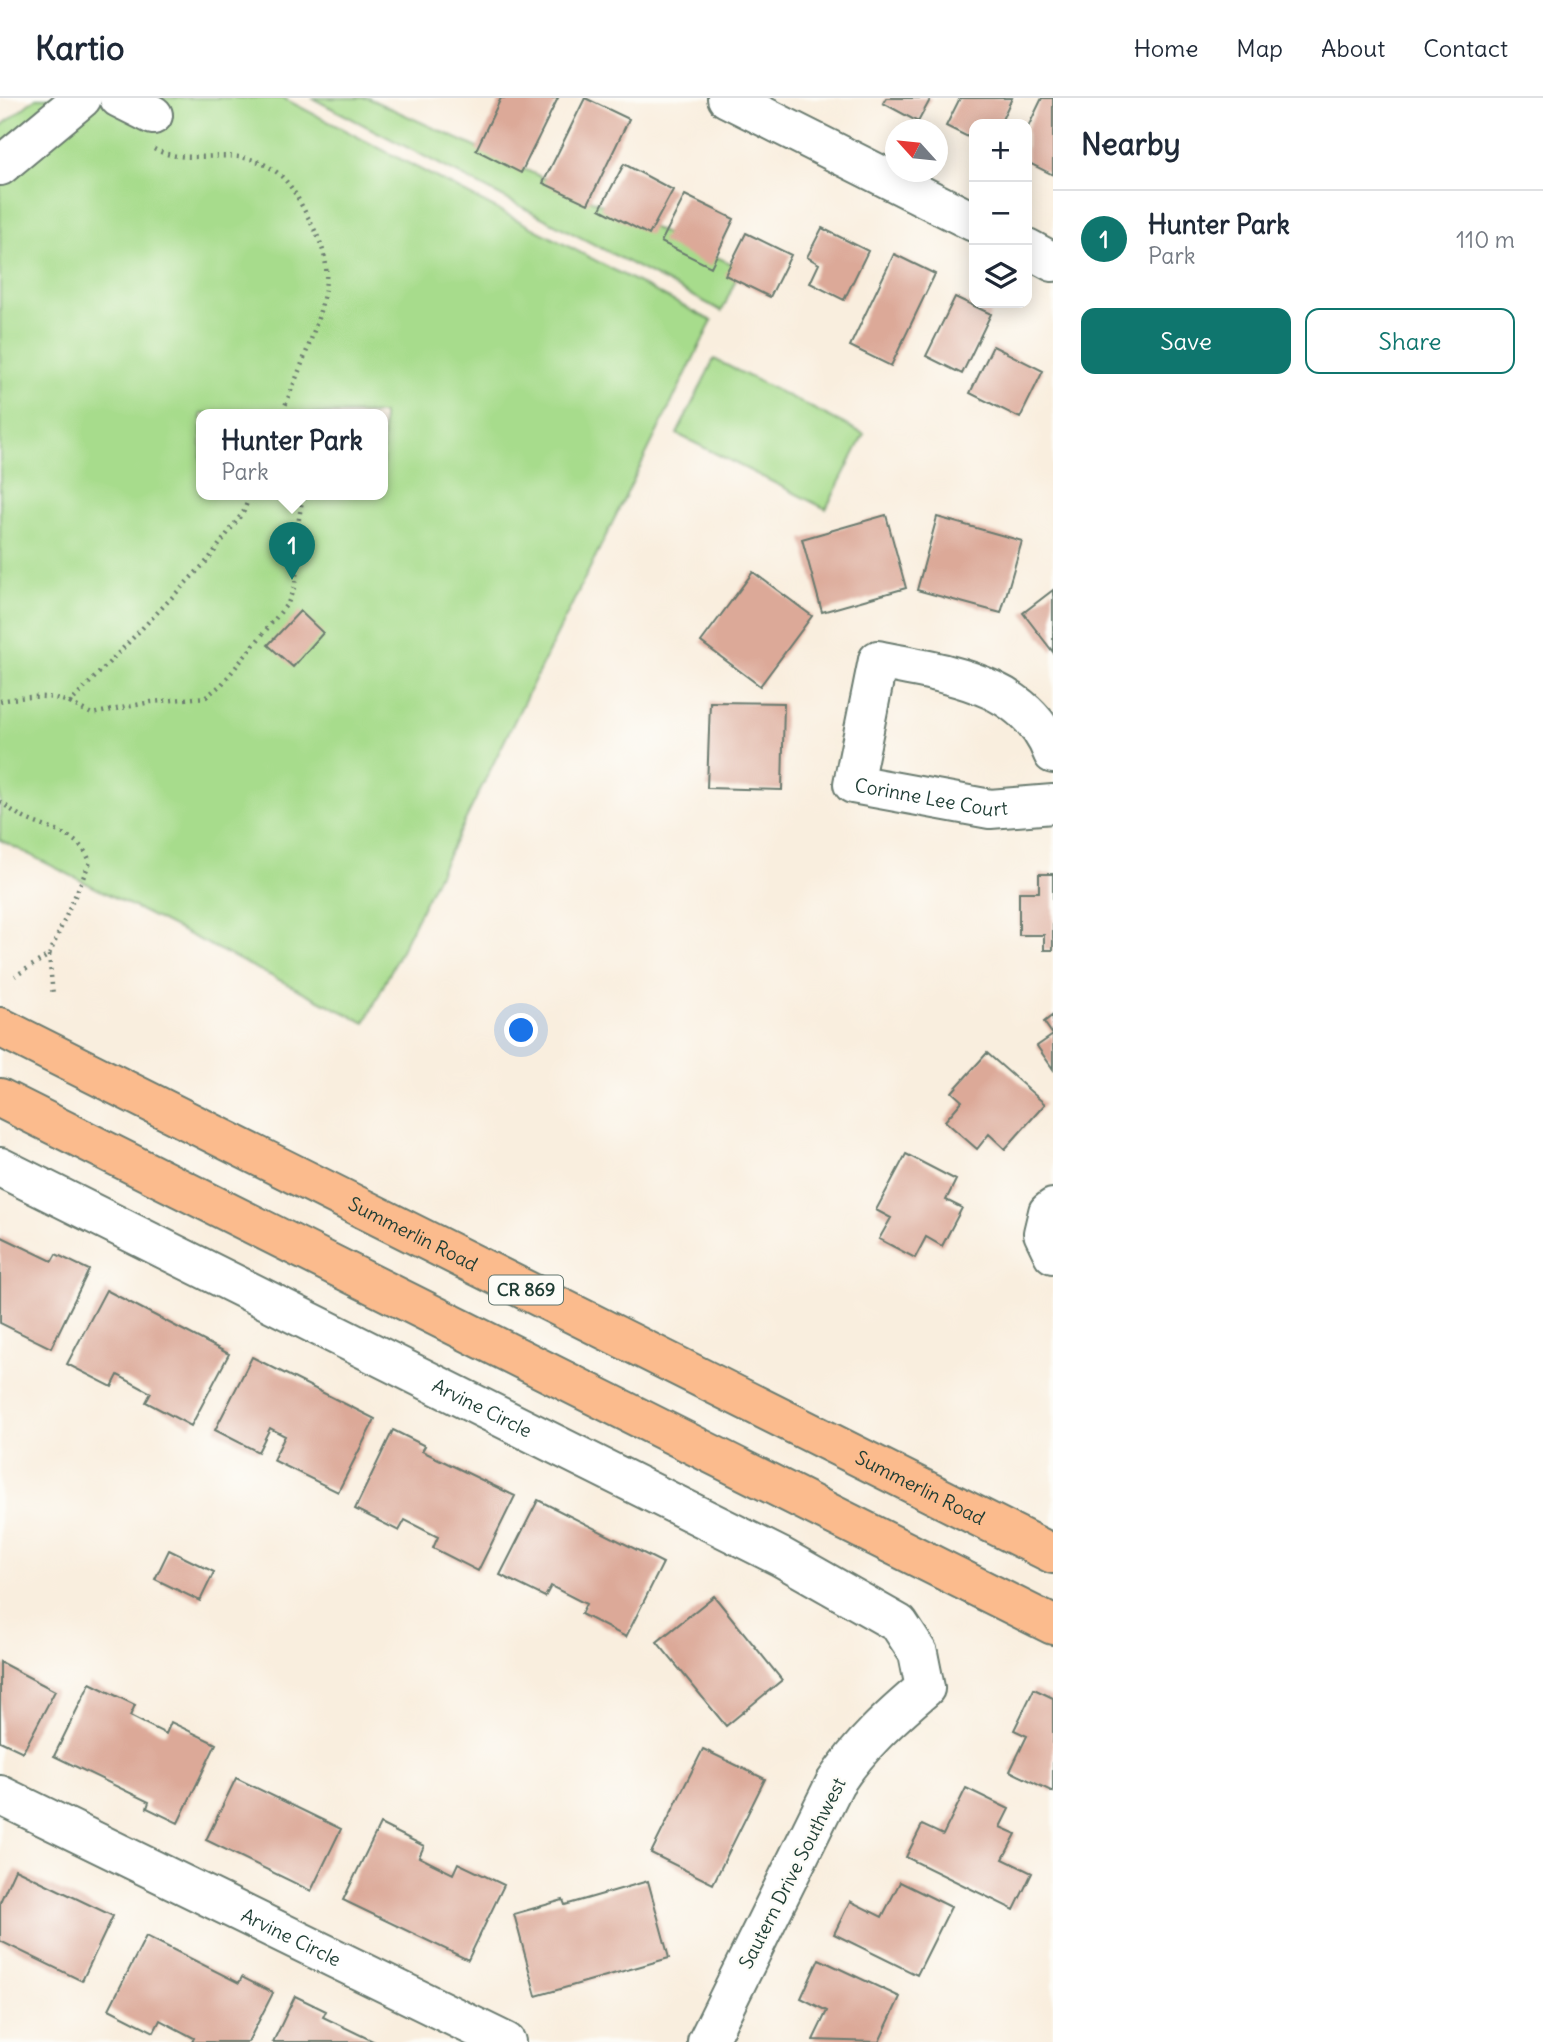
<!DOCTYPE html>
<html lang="en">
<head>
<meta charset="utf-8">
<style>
	:root { --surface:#fff; --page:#f2f2f3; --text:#1f2937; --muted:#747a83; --line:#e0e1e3; --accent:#0f766e }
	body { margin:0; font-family:Delius,sans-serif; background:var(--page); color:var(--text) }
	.controls { position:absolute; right:21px; top:21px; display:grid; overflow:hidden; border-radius:14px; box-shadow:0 4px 18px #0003 }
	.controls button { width:63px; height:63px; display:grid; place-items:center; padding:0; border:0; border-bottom:2px solid var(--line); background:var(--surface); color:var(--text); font:35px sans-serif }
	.compass { position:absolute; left:885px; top:21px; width:63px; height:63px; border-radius:50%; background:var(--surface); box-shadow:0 4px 18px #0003; rotate:297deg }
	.you { position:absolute; left:522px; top:933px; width:24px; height:24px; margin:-18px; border:5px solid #fff; border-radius:50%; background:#1a73e8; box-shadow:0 0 0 10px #1a73e833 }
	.badge { display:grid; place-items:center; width:46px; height:46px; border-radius:50%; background:var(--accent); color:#fff; font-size:23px; font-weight:700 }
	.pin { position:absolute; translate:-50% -58px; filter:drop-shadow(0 2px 4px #0008) }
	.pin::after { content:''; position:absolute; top:37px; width:24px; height:21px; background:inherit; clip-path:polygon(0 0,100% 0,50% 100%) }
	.popup { position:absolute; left:196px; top:311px; width:192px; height:91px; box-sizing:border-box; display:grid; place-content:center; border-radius:14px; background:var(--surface); filter:drop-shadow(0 2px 5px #0005); font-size:23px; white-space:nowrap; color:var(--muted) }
	.popup b { font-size:26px; color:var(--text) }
	.popup::after { content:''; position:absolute; left:50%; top:100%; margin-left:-14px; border:14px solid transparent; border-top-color:var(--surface) }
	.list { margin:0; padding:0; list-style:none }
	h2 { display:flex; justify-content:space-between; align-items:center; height:91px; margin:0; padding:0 28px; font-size:30px }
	h2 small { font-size:23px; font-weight:400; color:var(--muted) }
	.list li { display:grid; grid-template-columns:46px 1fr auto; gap:21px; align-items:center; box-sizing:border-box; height:98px; padding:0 28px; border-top:2px solid var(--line) }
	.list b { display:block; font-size:26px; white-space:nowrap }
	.list p { margin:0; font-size:23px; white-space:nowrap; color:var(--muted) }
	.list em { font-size:23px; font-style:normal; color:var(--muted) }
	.actions { display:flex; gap:14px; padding:21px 28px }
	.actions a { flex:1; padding:16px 0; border:2px solid var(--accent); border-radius:14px; text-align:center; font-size:24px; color:var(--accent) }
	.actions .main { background:var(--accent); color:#fff }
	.icon { flex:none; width:38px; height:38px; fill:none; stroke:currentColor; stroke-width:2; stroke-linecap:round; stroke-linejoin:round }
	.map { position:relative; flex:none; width:1053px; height:1944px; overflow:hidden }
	header { display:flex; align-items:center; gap:42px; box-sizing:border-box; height:98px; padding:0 35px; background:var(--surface); border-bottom:2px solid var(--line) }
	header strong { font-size:33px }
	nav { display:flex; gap:38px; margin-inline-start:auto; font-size:24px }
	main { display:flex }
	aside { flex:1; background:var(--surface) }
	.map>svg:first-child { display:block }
</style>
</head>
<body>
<header>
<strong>Kartio</strong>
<nav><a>Home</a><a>Map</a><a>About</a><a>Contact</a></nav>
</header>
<main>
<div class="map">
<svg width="1053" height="1944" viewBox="0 0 1053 1944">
	<rect width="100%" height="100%" fill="#fdfcf7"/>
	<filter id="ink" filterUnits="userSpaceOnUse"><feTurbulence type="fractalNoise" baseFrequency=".0143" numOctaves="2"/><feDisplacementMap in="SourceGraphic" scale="14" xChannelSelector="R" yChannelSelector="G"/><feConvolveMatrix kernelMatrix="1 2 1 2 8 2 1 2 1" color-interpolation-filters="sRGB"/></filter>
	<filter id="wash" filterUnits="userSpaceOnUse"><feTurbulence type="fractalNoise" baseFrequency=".00686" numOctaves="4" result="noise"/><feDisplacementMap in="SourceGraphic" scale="28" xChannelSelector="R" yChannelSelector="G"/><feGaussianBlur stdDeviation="1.57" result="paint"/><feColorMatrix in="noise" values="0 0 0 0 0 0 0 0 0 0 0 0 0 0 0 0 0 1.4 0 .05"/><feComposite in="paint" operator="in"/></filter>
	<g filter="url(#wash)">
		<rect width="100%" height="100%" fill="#f9eede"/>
		<path fill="#a7dc8c" stroke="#638c60" stroke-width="2" fill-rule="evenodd" d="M36 0H283L712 223 365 925 0 742V29ZM201 316H383V396H201Z
			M312 0H368L741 170 722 213Z
			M714 261 864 336 826 411 677 336Z"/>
		<g id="blocks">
			<path fill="#dca998" d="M501 0H558L521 75 476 52Z
				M585 0 629 21 588 106 543 85Z
				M886 0H931L918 24 883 5Z
				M960 0H1012L1000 26H974V42L946 28Z
				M1042 0H1053V77L1027 64V31Z
				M624 66 673 92 649 137 600 111Z
				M685 97 734 121 711 169 661 144Z
				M822 130 868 153 844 202 810 185 819 166 807 159Z
				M746 135 791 157 770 199 725 177Z
				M894 156 935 176 891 268 850 248Z
				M955 199 991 216 962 276 926 258Z
				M993 248 1043 273 1020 320 970 295Z
				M886 417 906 490 822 514 802 441Z
				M937 419 1022 443 1001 515 917 492Z
				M753 474 812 518 760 588 701 544Z
				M1053 492V554L1023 515Z
				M300 513 323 535 293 569 268 547Z
				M710 604 784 605 782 692 707 690Z
				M1039 776H1053V852H1044V837H1019V794H1039Z
				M1053 917V971L1037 948 1053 937 1044 924Z
				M987 955 1045 1006 1005 1051 989 1036 977 1051 945 1023 962 1003 952 994Z
				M906 1056 956 1082 946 1102 962 1110 942 1148 926 1139 915 1160 879 1141 891 1120 876 1112Z
				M0 1138 52 1163 56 1156 89 1172 51 1250 0 1225Z
				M106 1192 229 1256 191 1328 146 1304 151 1295 118 1277 112 1289 67 1266Z
				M252 1259 375 1321 338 1394 273 1362 285 1338 270 1330 258 1354 215 1332Z
				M393 1332 425 1348 422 1353 515 1398 478 1473 433 1450 438 1439 405 1422 399 1433 355 1411Z
				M538 1402 663 1465 626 1539 581 1516 586 1506 551 1488 545 1499 500 1477Z
				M169 1452 214 1474 200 1503 155 1481Z
				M714 1498 782 1582 726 1628 657 1544Z
				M0 1564 55 1593 23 1654 0 1643Z
				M90 1585 135 1607 130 1618 166 1636 171 1624 216 1646 178 1725 147 1710 149 1704 54 1658Z
				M1034 1591 1053 1600V1694L1010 1673 1027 1638 1014 1632Z
				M703 1651 765 1681 713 1786 651 1755Z
				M236 1680 341 1731 311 1793 206 1742Z
				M966 1690 1009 1711 1000 1729 1016 1736 1003 1761 1032 1775 1014 1812 906 1759 922 1727 943 1737Z
				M380 1726 424 1748 419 1759 453 1776 458 1765 504 1787 468 1862 343 1802Z
				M15 1771 113 1818 82 1883 0 1843V1804Z
				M648 1783 669 1860 536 1898 514 1816 563 1802 565 1807Z
				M900 1784 951 1809 917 1877 834 1836 850 1803 882 1819Z
				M146 1838 239 1885 242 1879 273 1895 248 1944H192L194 1940 160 1922 154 1934 109 1911Z
				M819 1861 900 1899 879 1944 813 1942 827 1913 801 1900Z
				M295 1898 326 1913 323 1919 375 1944H273Z"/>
		</g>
	</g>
	<g filter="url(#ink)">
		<use href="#blocks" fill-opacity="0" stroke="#6b7b70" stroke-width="2"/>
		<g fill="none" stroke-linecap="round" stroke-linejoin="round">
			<g stroke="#6b7b70" stroke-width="42">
				<g id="minor">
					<path d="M119 0 153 17"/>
					<path d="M727 0 974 124"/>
					<path d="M0 68 82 0"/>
					<path d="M1027 150 1053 164"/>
					<path id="s1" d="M1053 656C1026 583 944 576 878 562L853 686 990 711 1053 706"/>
					<path id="s2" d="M0 1069 781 1459 899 1526 918 1555 925 1590C891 1619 860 1647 835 1685L707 1944"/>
					<path d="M1053 1110 1048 1114 1043 1135 1053 1156"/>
					<path id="s3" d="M0 1697 506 1944"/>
				</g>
			</g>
			<g stroke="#6b7b70" stroke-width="42">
				<g id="major">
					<path id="s4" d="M0 929 1053 1456"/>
					<path d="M0 1000 1053 1527"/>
				</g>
			</g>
			<path stroke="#6b7b70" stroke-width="4.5" stroke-dasharray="2 5" stroke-linecap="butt" d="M154 51C187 68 225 50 259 64 281 73 292 88 302 108 312 127 324 146 326 168 330 206 296 278 282 316
				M0 603C24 599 47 595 70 605L208 462 244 413 250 396
				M70 605 92 616 151 604 206 599 222 586 288 505 295 487 297 469 295 445 303 396
				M0 704C8 709 15 715 24 720 49 732 80 735 90 764L49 857 15 878
				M49 857 53 897"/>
			<use href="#minor" stroke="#fff" stroke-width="38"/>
			<use href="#major" stroke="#fbbb8d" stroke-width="38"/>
		</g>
	</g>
	<g text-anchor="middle" stroke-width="5" stroke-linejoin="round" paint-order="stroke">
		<rect fill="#fdfcf7" stroke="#62766e" stroke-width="2" x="489" y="1177.5" width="74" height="29" rx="5"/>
		<g font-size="18" font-weight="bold" fill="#1f3d34">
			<text x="526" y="1198">CR 869</text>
		</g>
		<g font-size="19" fill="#1f3d34" stroke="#fdfcf7">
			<text dy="7" stroke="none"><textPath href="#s1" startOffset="415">Corinne Lee Court</textPath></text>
			<text dy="7" stroke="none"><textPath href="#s4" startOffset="462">Summerlin Road</textPath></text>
			<text dy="7" stroke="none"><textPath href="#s2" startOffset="539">Arvine Circle</textPath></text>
			<text dy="7" stroke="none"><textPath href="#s4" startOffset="1029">Summerlin Road</textPath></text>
			<text transform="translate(792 1775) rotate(-63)" y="7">Sautern Drive Southwest</text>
			<text dy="7" stroke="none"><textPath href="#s3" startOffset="324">Arvine Circle</textPath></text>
		</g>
	</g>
</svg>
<div class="controls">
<button>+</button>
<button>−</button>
<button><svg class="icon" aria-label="layers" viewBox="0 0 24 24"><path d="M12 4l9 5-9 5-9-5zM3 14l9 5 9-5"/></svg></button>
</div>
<svg class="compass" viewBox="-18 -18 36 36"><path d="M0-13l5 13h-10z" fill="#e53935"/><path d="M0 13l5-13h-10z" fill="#747a83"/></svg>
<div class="you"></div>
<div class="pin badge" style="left:292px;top:482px">1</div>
<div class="popup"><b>Hunter Park</b>Park</div>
</div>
<aside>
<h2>Nearby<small></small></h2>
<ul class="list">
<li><span class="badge">1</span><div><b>Hunter Park</b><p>Park</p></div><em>110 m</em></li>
</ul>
<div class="actions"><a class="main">Save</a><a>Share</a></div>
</aside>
</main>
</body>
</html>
